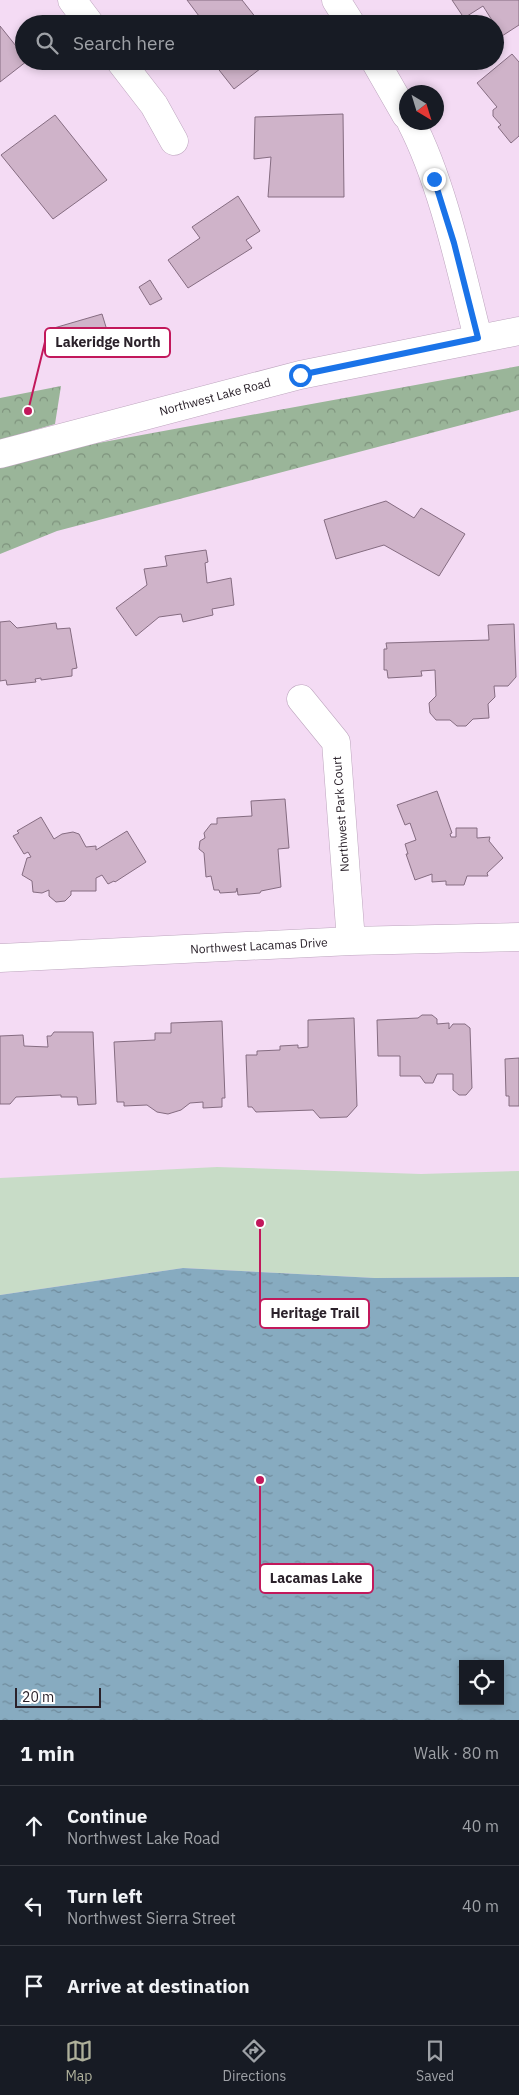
<!DOCTYPE html>
<html lang="en">
<head>
<meta charset="utf-8">
<style>
	:root { --surface:#171b24; --page:#242831; --text:#f1f3f6; --muted:#9ea1a6; --line:#363941; --accent:#aeb09b }
	body { margin:0; font-family:"IBM Plex Sans",sans-serif; background:var(--page); color:var(--text) }
	.controls { position:absolute; right:15px; bottom:15px; display:grid; overflow:hidden; border-radius:0px; box-shadow:0 2px 8px #0003 }
	.controls button { width:45px; height:45px; display:grid; place-items:center; padding:0; border:0; border-bottom:1px solid var(--line); background:var(--surface); color:var(--text); font:25px sans-serif }
	.compass { position:absolute; left:399px; top:85px; width:45px; height:45px; border-radius:50%; background:var(--surface); box-shadow:0 2px 8px #0003; rotate:142deg }
	.scale { position:absolute; left:15px; bottom:12px; width:86px; box-sizing:border-box; padding-left:5px; border:2px solid #2a212a; border-top:0; font-size:14px; line-height:18px; white-space:nowrap; color:#2a212a; -webkit-text-stroke:4px #fff; paint-order:stroke }
	.stop { position:absolute; width:15px; height:15px; margin:-11px; border:4px solid #1a73e8; border-radius:50%; background:#fff }
	.stop.end { background:#1a73e8; border-color:#fff; box-shadow:0 1px 5px #0008 }
	.list { margin:0; padding:0; list-style:none }
	h2 { display:flex; justify-content:space-between; align-items:center; height:65px; margin:0; padding:0 20px; font-size:21px }
	h2 small { font-size:16px; font-weight:400; color:var(--muted) }
	.list li { display:grid; grid-template-columns:32px 1fr auto; gap:15px; align-items:center; box-sizing:border-box; height:80px; padding:0 20px; border-top:1px solid var(--line) }
	.list b { display:block; font-size:19px; white-space:nowrap }
	.list p { margin:0; font-size:16px; white-space:nowrap; color:var(--muted) }
	.list em { font-size:16px; font-style:normal; color:var(--muted) }
	.icon { flex:none; width:28px; height:28px; fill:none; stroke:currentColor; stroke-width:2; stroke-linecap:round; stroke-linejoin:round }
	.map { position:relative; flex:none; width:519px; height:1720px; overflow:hidden }
	.search { position:absolute; background:var(--surface); box-shadow:0 2px 8px #0003; left:15px; right:15px; top:15px; height:55px; display:flex; align-items:center; gap:12px; box-sizing:border-box; padding:0 18px; border-radius:28px; color:var(--muted); font-size:19px }
	.sheet { height:305px; background:var(--surface) }
	nav { display:flex; justify-content:space-around; align-items:center; box-sizing:border-box; height:70px; border-top:1px solid var(--line); background:var(--surface); font-size:14px; color:var(--muted) }
	nav a { display:grid; justify-items:center; gap:2px }
	nav .on { color:var(--accent) }
	.map>svg:first-child { display:block }
</style>
</head>
<body>
<div class="map">
<svg width="519" height="1720" viewBox="0 0 519 1720">
	<defs>
		<pattern id="forest-crowns" width="20" height="18" patternUnits="userSpaceOnUse" patternTransform="scale(1.25)"><rect width="20" height="18" fill="#9ab599"/><path d="M2 6a3 3 0 1 1 6 0M12 15a3 3 0 1 1 6 0" fill="none" stroke="#7e937d"/></pattern>
		<pattern id="water-ripples" width="26" height="14" patternUnits="userSpaceOnUse" patternTransform="scale(1.25)"><rect width="26" height="14" fill="#87abc0"/><path d="M2 4q2-2 4 0t4 0M15 11q2-2 4 0t4 0" fill="none" stroke="#6f8b9c"/></pattern>
	</defs>
	<rect width="100%" height="100%" fill="#f4dbf4"/>
	<path fill="url(#forest-crowns)" d="M519 366V410L57 531 0 554V464L49 452Z
		M61 386 55 424 0 440V398Z"/>
	<path fill="#c8dcc7" d="M217 1167 421 1174 519 1171V1277L375 1278 183 1268 0 1295V1178Z"/>
	<path fill="url(#water-ripples)" fill-rule="evenodd" d="M183 1268 375 1278 519 1277V1720H0V1295ZM463 1664H500V1701H463Z"/>
	<path fill="#cfb3c9" stroke="#856c81" d="M187 0H242L260 23 205 24Z
		M452 0H519V25L502 36 483 6 464 18Z
		M0 26 24 56V61H27L0 82Z
		M512 54 519 62V136L511 143 498 127 501 125 493 116V110L497 107 477 83Z
		M212 61H269V62L234 89Z
		M343 114 344 197H268L271 157 254 159 255 117Z
		M55 115 107 180 53 219 1 155Z
		M238 196 260 231 246 240 252 248 188 288 168 260 200 238 192 227Z
		M150 280 162 299 150 305 139 287Z
		M102 314 110 340 62 354 54 328Z
		M386 501 414 518 421 508 465 534 439 576 384 545 336 559 324 520Z
		M206 550 208 562 205 563 207 583 231 578 234 605 212 609 213 615 183 622 181 614 159 617 136 636 116 608 147 585 144 569 167 566 165 556Z
		M10 621 17 628 56 623 57 629 70 628 77 668 72 669V676L41 680V678L35 679 36 682 7 685 6 680 0 681V622Z
		M514 624 516 677 508 686H494L495 697 488 704 489 718 473 719 466 726H457L450 720H436L430 713 429 703 436 696 435 670 421 671 422 676 388 678 387 670H384V649H387L386 643 489 640 488 625Z
		M437 791 452 833 450 834 451 837H456V828H477V838L490 837 489 841 503 858 487 873 488 876H467L464 885H446V881L432 882V874L415 880 406 854H408L405 844 416 840 410 823 405 825 397 805Z
		M285 799 289 848 278 849 281 887 261 891 260 893 238 895 237 888 236 892 220 893 219 890H214L211 876 206 877 204 853 199 849 200 841 205 838 204 833 211 824H217V818L252 816 251 801Z
		M41 817 54 839 62 834 73 832 79 834 86 847 96 846V850L127 831 146 862 115 882 114 881 108 884 102 875 96 878V891H71V895L65 901 56 902 49 896V890L42 893 33 892 32 881 22 875 27 858 31 857 28 852 24 854 13 836 19 833 17 831Z
		M422 1015H432L437 1019V1024L449 1023V1029L453 1024H465L470 1028 472 1088 466 1095H459L453 1090V1074H437L433 1083H425L420 1076H400V1056H378L377 1020 418 1018Z
		M354 1018 357 1106 347 1117 320 1118 313 1110 256 1112 252 1107H248L246 1055H257V1051L280 1050V1046L298 1045V1048L308 1047V1020Z
		M222 1021 225 1098H222V1107L203 1108V1102L190 1103 181 1110 168 1114 157 1112 147 1105 124 1106V1102H117L114 1042 155 1040V1033H171V1023Z
		M54 1032H93L96 1104 78 1105 77 1097H61V1095L16 1097 10 1104H0V1036L23 1035 24 1046 48 1047 47 1036H51Z
		M519 1058V1106H509V1096H506L505 1059Z"/>
	<g fill="none" stroke-linecap="round" stroke-linejoin="round">
		<g stroke="#bda5be" stroke-width="29">
			<path id="street" d="M72 0 90 24
				M120 61 154 105 174 141
				M301 699 336 742 351 941
				M0 958 351 941 519 937"/>
		</g>
		<g stroke="#bda5be" stroke-width="29">
			<path id="secondary" d="M336 0 351 24
				M375 61 406 115
				M411 122C443 184 461 271 478 338
				M0 454 300 375 519 331"/>
		</g>
		<use href="#street" stroke="#fff" stroke-width="28"/>
		<use href="#secondary" stroke="#fff" stroke-width="28"/>
	</g>
	<g fill="none" stroke-linecap="round" stroke-linejoin="round">
		<path stroke="#1a73e8" stroke-width="6" d="M300 375 478 338 454 243 434 179"/>
	</g>
	<g text-anchor="middle" stroke-width="4" stroke-linejoin="round" paint-order="stroke">
		<g font-size="12" fill="#2a212a" stroke="#fff">
			<text transform="translate(215 397) rotate(-15)" y="4">Northwest Lake Road</text>
			<text transform="translate(341 814) rotate(-94)" y="4">Northwest Park Court</text>
			<text transform="translate(259 946) rotate(-3)" y="4">Northwest Lacamas Drive</text>
		</g>
	</g>
	<path fill="none" stroke="#c2185b" stroke-width="2" d="M28 411L45 342M260 1223L260 1313M260 1480L260 1578"/>
	<g fill="#c2185b" stroke="#fff" stroke-width="2">
		<circle cx="28" cy="411" r="5"/>
		<circle cx="260" cy="1223" r="5"/>
		<circle cx="260" cy="1480" r="5"/>
	</g>
	<g fill="#fff" stroke="#c2185b" stroke-width="2">
		<rect x="45" y="328" width="125" height="29" rx="5"/>
		<rect x="260" y="1299" width="109" height="29" rx="5"/>
		<rect x="260" y="1564" width="113" height="29" rx="5"/>
	</g>
	<g font-size="14" text-anchor="middle" font-weight="bold" fill="#2a212a">
		<text x="108" y="347">Lakeridge North</text>
		<text x="315" y="1318">Heritage Trail</text>
		<text x="316" y="1583">Lacamas Lake</text>
	</g>
</svg>
<div class="controls">
<button><svg class="icon" aria-label="locate" viewBox="0 0 24 24"><circle cx="12" cy="12" r="6"/><path d="M12 2v4M12 18v4M2 12h4M18 12h4"/></svg></button>
</div>
<svg class="compass" viewBox="-18 -18 36 36"><path d="M0-13l5 13h-10z" fill="#e53935"/><path d="M0 13l5-13h-10z" fill="#9ea1a6"/></svg>
<div class="scale">20 m</div>
<div class="stop" style="left:300px;top:375px"></div>
<div class="stop end" style="left:434px;top:179px"></div>
<div class="search"><svg class="icon" aria-label="search" viewBox="0 0 24 24"><circle cx="10" cy="10" r="6"/><path d="M15 15l6 6"/></svg>Search here</div>
</div>
<section class="sheet">
<h2>1 min<small>Walk · 80 m</small></h2>
<ul class="list">
<li><svg class="icon" aria-label="ahead" viewBox="0 0 24 24"><path d="M12 20V5M6 11l6-6 6 6"/></svg><div><b>Continue</b><p>Northwest Lake Road</p></div><em>40 m</em></li>
<li><svg class="icon" aria-label="left" viewBox="0 0 24 24"><path d="M17 20v-9H6M10 6l-5 5 5 5"/></svg><div><b>Turn left</b><p>Northwest Sierra Street</p></div><em>40 m</em></li>
<li><svg class="icon" aria-label="arrive" viewBox="0 0 24 24"><path d="M6 21V4h12l-3 4 3 4H6"/></svg><div><b>Arrive at destination</b></div></li>
</ul>
</section>
<nav>
<a class="on"><svg class="icon" aria-label="map" viewBox="0 0 24 24"><path d="M3 6l6-2 6 2 6-2v14l-6 2-6-2-6 2zM9 4v14M15 6v14"/></svg>Map</a>
<a><svg class="icon" aria-label="directions" viewBox="0 0 24 24"><path d="M12 3l9 9-9 9-9-9zM9 14v-3h6M13 9l2 2-2 2"/></svg>Directions</a>
<a><svg class="icon" aria-label="saved" viewBox="0 0 24 24"><path d="M7 4h10v16l-5-4-5 4z"/></svg>Saved</a>
</nav>
</body>
</html>
